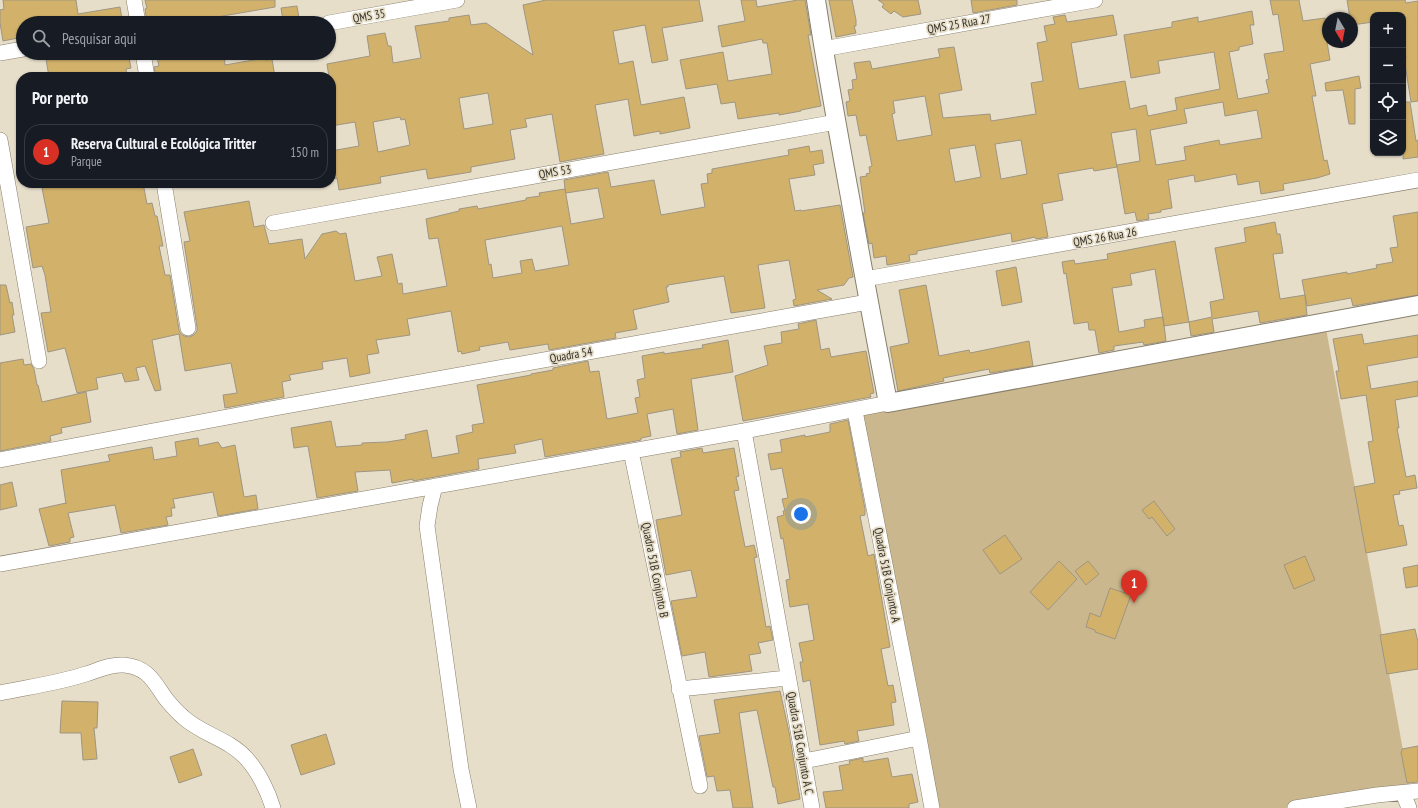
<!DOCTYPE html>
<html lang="pt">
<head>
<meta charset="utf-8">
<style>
	:root { --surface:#171b24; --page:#242831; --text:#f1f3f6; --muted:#9ea1a6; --line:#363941; --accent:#d93025 }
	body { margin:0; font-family:"PT Sans Narrow",sans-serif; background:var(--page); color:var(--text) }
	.controls { position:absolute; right:12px; top:12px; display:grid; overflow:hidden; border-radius:8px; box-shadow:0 1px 3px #0004 }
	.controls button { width:36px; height:36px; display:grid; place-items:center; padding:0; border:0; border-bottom:1px solid var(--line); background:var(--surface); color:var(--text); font:20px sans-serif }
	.compass { position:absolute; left:1322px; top:12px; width:36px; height:36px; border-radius:50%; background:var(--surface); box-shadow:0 1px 3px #0004; rotate:170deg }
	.you { position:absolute; left:801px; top:514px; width:14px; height:14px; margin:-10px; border:3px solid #fff; border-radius:50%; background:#1a73e8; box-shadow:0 0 0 6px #1a73e833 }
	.badge { display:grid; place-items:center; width:26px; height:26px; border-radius:50%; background:var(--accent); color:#fff; font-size:13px; font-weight:700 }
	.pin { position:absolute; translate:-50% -33px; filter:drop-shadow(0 1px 2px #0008) }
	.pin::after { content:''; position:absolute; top:21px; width:14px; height:12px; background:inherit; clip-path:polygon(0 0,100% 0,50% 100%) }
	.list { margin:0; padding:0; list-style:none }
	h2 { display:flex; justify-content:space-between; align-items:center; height:52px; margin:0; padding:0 16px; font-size:17px }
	h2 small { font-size:13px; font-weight:400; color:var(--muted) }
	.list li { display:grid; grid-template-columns:26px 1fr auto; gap:12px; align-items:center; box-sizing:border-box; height:56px; margin:0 8px 8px; padding:0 8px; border:1px solid var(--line); border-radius:16px }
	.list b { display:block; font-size:15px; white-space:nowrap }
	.list p { margin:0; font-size:13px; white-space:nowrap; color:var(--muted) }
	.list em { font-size:13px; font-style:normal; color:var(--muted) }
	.icon { flex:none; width:22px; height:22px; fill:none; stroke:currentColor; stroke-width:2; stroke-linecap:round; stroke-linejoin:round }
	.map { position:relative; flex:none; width:1418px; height:808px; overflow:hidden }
	.search { position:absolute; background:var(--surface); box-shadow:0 1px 3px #0004; left:16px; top:16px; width:320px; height:44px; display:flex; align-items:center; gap:10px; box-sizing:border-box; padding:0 14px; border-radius:22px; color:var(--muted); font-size:15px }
	.panel { position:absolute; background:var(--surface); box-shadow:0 1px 3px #0004; left:16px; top:72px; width:320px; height:116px; border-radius:16px }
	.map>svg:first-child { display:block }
</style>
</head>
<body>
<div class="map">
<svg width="1418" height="808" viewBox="0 0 1418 808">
	<rect width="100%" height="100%" fill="#e7dec9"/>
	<path fill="#cab78d" d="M1325 323 1411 794 1285 808H931L857 413Z"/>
	<path fill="#d2b26a" stroke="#9e9582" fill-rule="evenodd" d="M3 0H76L78 14 120 7 122 19 100 23H23V37L3 41 0 23V10L4 9Z
		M145 0H275V7L217 17 218 23H147L145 9 147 8Z
		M546 0H699L703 21 662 28 668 60 652 63 645 25 613 31 619 64 633 61 641 105 684 97 690 128 660 134V131L634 136 628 99 595 105 604 154 560 162 552 114 525 119 527 127 510 130 515 159 471 167V172L428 179 426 169 380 177 381 183 339 190 337 178 331 179V151L359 146 355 122 331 126V77H329L327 64 370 56 367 36 385 33 388 46H391L393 63 421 58 415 26 449 21V18L469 15 471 25 486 23 533 55 523 5ZM488 93 493 124 464 129 459 98ZM400 117 401 120 405 119 410 145 378 152 373 122Z
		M741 0H756L757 7 798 0H805L811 35H808L821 106 801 110V111L779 115V113L738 119 735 102 721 104 717 84 686 89 680 60 723 52 728 81 772 74 767 43H763L762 39 722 47 718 26 745 21Z
		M829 0H852L856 20V26H854L856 33 836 37Z
		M878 0H918L921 14 903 17 894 11 891 14 882 7 884 4Z
		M971 0H1017V5L973 13Z
		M1270 0H1299L1303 21 1325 18 1327 30H1325L1330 60 1310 64 1316 96H1312L1324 161 1327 160 1330 174 1317 178 1283 184 1284 190 1261 194 1259 181 1238 185 1236 174 1195 182 1194 175 1168 180 1172 208 1161 210V212L1148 214 1149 219 1137 221 1135 212 1125 214 1117 167 1094 171 1093 168 1058 174 1063 200 1042 204 1048 237 1036 239 1035 237 1012 242 1011 233 917 251V254L909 255 910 261 887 265 886 256 874 258 872 243 869 244 863 213H865L860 177 867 176 866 174 870 173 869 167 872 166 866 135 860 136 856 115 848 116 846 102 850 101 848 90 853 89 852 80 857 79 854 63 870 61 872 69 940 57 938 49 954 47 962 90 939 94 943 118 990 114 991 121 1036 114 1031 83 1043 81 1037 43 1047 41 1044 26 1055 24 1053 17 1065 15 1067 22 1113 15 1117 35 1071 43 1079 89 1125 81 1130 109 1146 105 1148 116 1177 110 1175 98 1220 89 1214 52 1158 61 1160 73 1131 78 1124 35 1172 27V22L1198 17V22L1252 11 1254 25H1250L1253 44 1239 47V50L1229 52 1238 99 1269 93 1266 80 1269 79 1264 54 1284 51 1278 14 1273 15ZM925 96 932 135 897 141 892 114 895 113 893 101ZM1223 102 1225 116 1257 110 1262 138 1220 145 1219 140 1184 147 1186 160 1156 165 1150 130 1187 123 1184 109ZM1136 129 1140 161 1117 165V167L1111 133ZM1021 140 1027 174 1001 179 995 144ZM975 145 981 177 955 182 949 149Z
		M1347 0H1405L1406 3 1418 1V101L1411 102 1404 58H1406L1403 41V15H1373V22L1352 25V18H1350Z
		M297 6 299 18 283 21 281 8Z
		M45 53H128L131 68 126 69 127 77H49Z
		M156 53H202L203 59 224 55 225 65 265 58V60L272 59 275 77H196L195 74 178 77H156L154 67 159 66Z
		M1359 76 1361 88 1355 89V124H1349L1343 90 1326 91 1325 83Z
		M1403 102H1410L1416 141 1418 140V157L1403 159Z
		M809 146 810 152 822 150 824 163 813 165 815 175 789 179 795 211 801 210V211L840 205 853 277 849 278 844 285 817 290 832 299 794 306 793 300 796 299 789 260 758 265 765 308 731 313 724 276 668 285V287H666L669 302 633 310 637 329 615 333 616 338 549 350 548 344 510 350 508 342 479 347 480 350 462 354 461 351 458 352 451 311 407 319 410 335 376 340 379 353 367 355 370 373 350 377 347 358 322 362 323 369 289 375 291 380 282 382 284 397 225 408 223 395 237 393 231 363 185 371 179 334 152 340 161 390 155 391 145 366 136 368 139 380 125 382 122 373 96 378 98 389 77 393 65 348 48 352 41 313 51 312 45 275 42 266 33 268 26 227 49 223 41 183H143L147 204 152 203 155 216H157L163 246H159L165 275H170L179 330 181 334 184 336 189 337 194 335 197 331V327L184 242 190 241 184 212 249 201 254 227 264 225 269 244 302 239 305 259 322 234 336 231 340 234 346 233 355 281 382 276 377 257 392 254 398 284 402 283 403 294 447 286 438 238 429 239 426 219 459 211V209L477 206 478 209 526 200V198L540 196 539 193 565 189 564 180 608 172 611 187 654 180 661 215 705 207 701 184 708 183 707 174 712 173V169L789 155 788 150ZM598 188 604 218 571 224 565 189 566 193ZM562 226 569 265 535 271 532 259 520 261 522 273 493 278 491 264 489 265 485 240Z
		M1418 212V295L1353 306 1351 298 1307 306 1302 280 1347 272V274L1377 268 1376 265 1393 262 1390 248 1398 247 1393 216Z
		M1275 222 1277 234H1280L1283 253 1273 254 1280 299 1305 295 1307 315 1260 323 1258 311 1212 319 1214 332 1191 336 1189 322 1212 317 1210 302 1224 299 1215 248 1246 242 1244 228Z
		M1175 241 1189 322 1164 326 1155 269 1130 274 1132 285 1112 288 1119 332 1145 327 1144 320 1163 317 1166 341 1144 345 1143 342 1114 346V350L1099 353 1095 330H1089L1088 322 1074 324 1066 273 1064 274 1062 262 1074 260 1075 264 1108 259 1107 254Z
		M1016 267 1022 302 1002 306 996 271Z
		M0 285H6L10 303 12 302 14 315H12L15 332 0 335Z
		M926 285 939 356 969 350 970 353 1029 341 1033 366 990 373 989 369 943 378 944 381 898 391 890 347 909 343 899 290Z
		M816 320 821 350 829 348 831 357 866 351 874 393 870 394 871 397 743 421 735 376 768 365 764 346 782 343 781 332 799 329 798 324Z
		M1362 334 1364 344 1418 335V357L1367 366 1371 389 1418 381V396L1395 400 1399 428H1397L1406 477 1415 475 1417 488 1399 491 1400 494 1393 495 1399 526 1403 525 1407 545 1366 553 1354 487 1375 483 1368 442 1373 441 1366 395 1341 399 1336 371H1339L1333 339Z
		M728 340 733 372 691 379 698 430 677 434 673 409 647 414 651 436 641 438V440L636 441 545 457 542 439 514 445 516 453 478 459 479 469 413 481V479L392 483 390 470 355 472 358 491 317 498 308 446 294 448 291 428 331 421 336 447 362 445V443L387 442 406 439 405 435 427 430 432 458 459 453 456 436 473 432 472 425 484 423 477 385 531 375V374L553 370V368L588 361 590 372 599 371 607 419 638 413 635 398 640 397 637 380 645 378 642 356 664 352V354L703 348 702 345Z
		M23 359 24 365 31 364 34 369 37 385H38L42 402 86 392 91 422 61 428 62 433 50 436 51 441 0 451V363Z
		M848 420 865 509V515L860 516 868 556 874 554 890 647 881 649 888 686 893 685 896 702 891 703 894 725 857 731 859 741 845 744 844 741 820 745 810 680 803 682 800 662H803L799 643 814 640 808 604 790 607 786 580 790 579 783 538 781 539 777 517 784 515 783 511H785L782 499 788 498 782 468 771 470 768 454 782 452 780 440 805 435V437L830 432V424Z
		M198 438 199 446 218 442 222 448 235 445 244 497 256 495 258 509 218 516 213 492 173 499 175 508H171L172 516 166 517 168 525 121 533 115 505 68 513 74 537 70 538V542L49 546 39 509 66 503V504L61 470 110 461 108 455 152 447 154 460 177 456 175 442Z
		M702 448 703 453 734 448 739 476 736 477 739 490 734 491 745 547 754 545 757 557 754 558 766 627 770 626 773 640 758 643 761 653 749 655 752 671 709 677 705 652 682 656 671 601 697 597 691 570 666 575 656 520 682 515 671 459 681 457 680 452Z
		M12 482 17 506 0 510V485Z
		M1154 501 1175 529 1167 536 1152 517 1149 519 1142 510Z
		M1005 535 1022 559 1000 574 983 550Z
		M1305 556 1315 580 1294 589 1284 565Z
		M1059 561 1077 579 1048 610 1030 592Z
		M1088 561 1099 574 1086 585 1075 571Z
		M1418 565V586L1406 588 1403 568Z
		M1110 588 1131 595 1115 639 1095 632V630L1086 627 1090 613 1100 617Z
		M1415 629 1418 642V669L1387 674 1380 635Z
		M780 691 789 732 800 799 778 804 775 787H773L757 710 739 713 753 808H733L730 790 717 791 714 776 707 777 699 736 720 733 714 700Z
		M62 701 98 702 97 728H94L97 759 83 760 81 733H60Z
		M326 734 335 764 301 775 291 745Z
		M1418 746V782L1407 783 1401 752 1402 751V749Z
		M193 749 202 775 179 783 170 757Z
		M863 758V762L888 758 892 777 912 774 918 802 909 804V808H826L823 792 843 790 839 766 850 764 849 761Z"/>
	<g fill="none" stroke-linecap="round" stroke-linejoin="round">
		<g stroke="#877e6b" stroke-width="16">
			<path id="minor" d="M134 0 138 23
				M329 23 457 0
				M823 49 1095 0
				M0 53 23 49
				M143 53 147 77
				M0 140 39 361
				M164 183 188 328
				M273 223 836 122
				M865 279 1418 180
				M855 411 919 738 932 808
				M744 431 812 808
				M631 451 700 786
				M0 460 275 408 868 302
				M435 486 430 506 427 526 461 769 469 808
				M0 564 744 431 888 403
				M679 689 788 678
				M0 693C28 687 58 683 86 674 99 670 110 664 124 665 148 667 154 682 166 699 171 705 177 712 183 717 201 734 229 739 246 758 258 771 268 791 273 808
				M804 761 919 738
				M1403 793 1409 808
				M1295 808 1377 795 1418 791"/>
		</g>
		<g stroke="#877e6b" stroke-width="20">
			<path id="tertiary" d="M816 0C826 66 838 132 850 197 862 266 875 335 888 403L1418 305"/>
		</g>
		<use href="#minor" stroke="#fff" stroke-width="15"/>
		<use href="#tertiary" stroke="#fff" stroke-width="18"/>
	</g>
	<g text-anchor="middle" stroke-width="3.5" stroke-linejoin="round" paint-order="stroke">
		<g font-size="12" fill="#322f27" stroke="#e7dec9">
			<text transform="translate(369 16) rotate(-10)" y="4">QMS 35</text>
			<text transform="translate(959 24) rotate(-10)" y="4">QMS 25 Rua 27</text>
			<text transform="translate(555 172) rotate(-10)" y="4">QMS 53</text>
			<text transform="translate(1105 237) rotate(-10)" y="4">QMS 26 Rua 26</text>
			<text transform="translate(571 355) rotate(-10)" y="4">Quadra 54</text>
			<text transform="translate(655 570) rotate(79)" y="4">Quadra 51B Conjunto B</text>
			<text transform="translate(887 575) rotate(79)" y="4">Quadra 51B Conjunto A</text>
			<text transform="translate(800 743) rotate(80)" y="4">Quadra 51B Conjunto A C</text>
		</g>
	</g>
</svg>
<div class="controls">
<button>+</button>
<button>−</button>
<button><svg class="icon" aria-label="locate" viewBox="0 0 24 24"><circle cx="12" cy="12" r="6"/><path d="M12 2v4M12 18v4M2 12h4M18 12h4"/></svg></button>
<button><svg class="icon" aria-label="layers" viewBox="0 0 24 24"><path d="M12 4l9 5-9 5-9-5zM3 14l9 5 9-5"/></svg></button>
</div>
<svg class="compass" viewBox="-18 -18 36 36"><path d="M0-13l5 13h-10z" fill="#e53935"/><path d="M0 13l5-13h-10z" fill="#9ea1a6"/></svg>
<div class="you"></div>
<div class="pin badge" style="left:1134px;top:603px">1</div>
<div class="search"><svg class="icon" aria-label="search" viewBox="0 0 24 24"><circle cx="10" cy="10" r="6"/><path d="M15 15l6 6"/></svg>Pesquisar aqui</div>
<section class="panel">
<h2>Por perto<small></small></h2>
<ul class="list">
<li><span class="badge">1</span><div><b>Reserva Cultural e Ecológica Tritter</b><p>Parque</p></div><em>150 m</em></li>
</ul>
</section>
</div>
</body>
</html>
